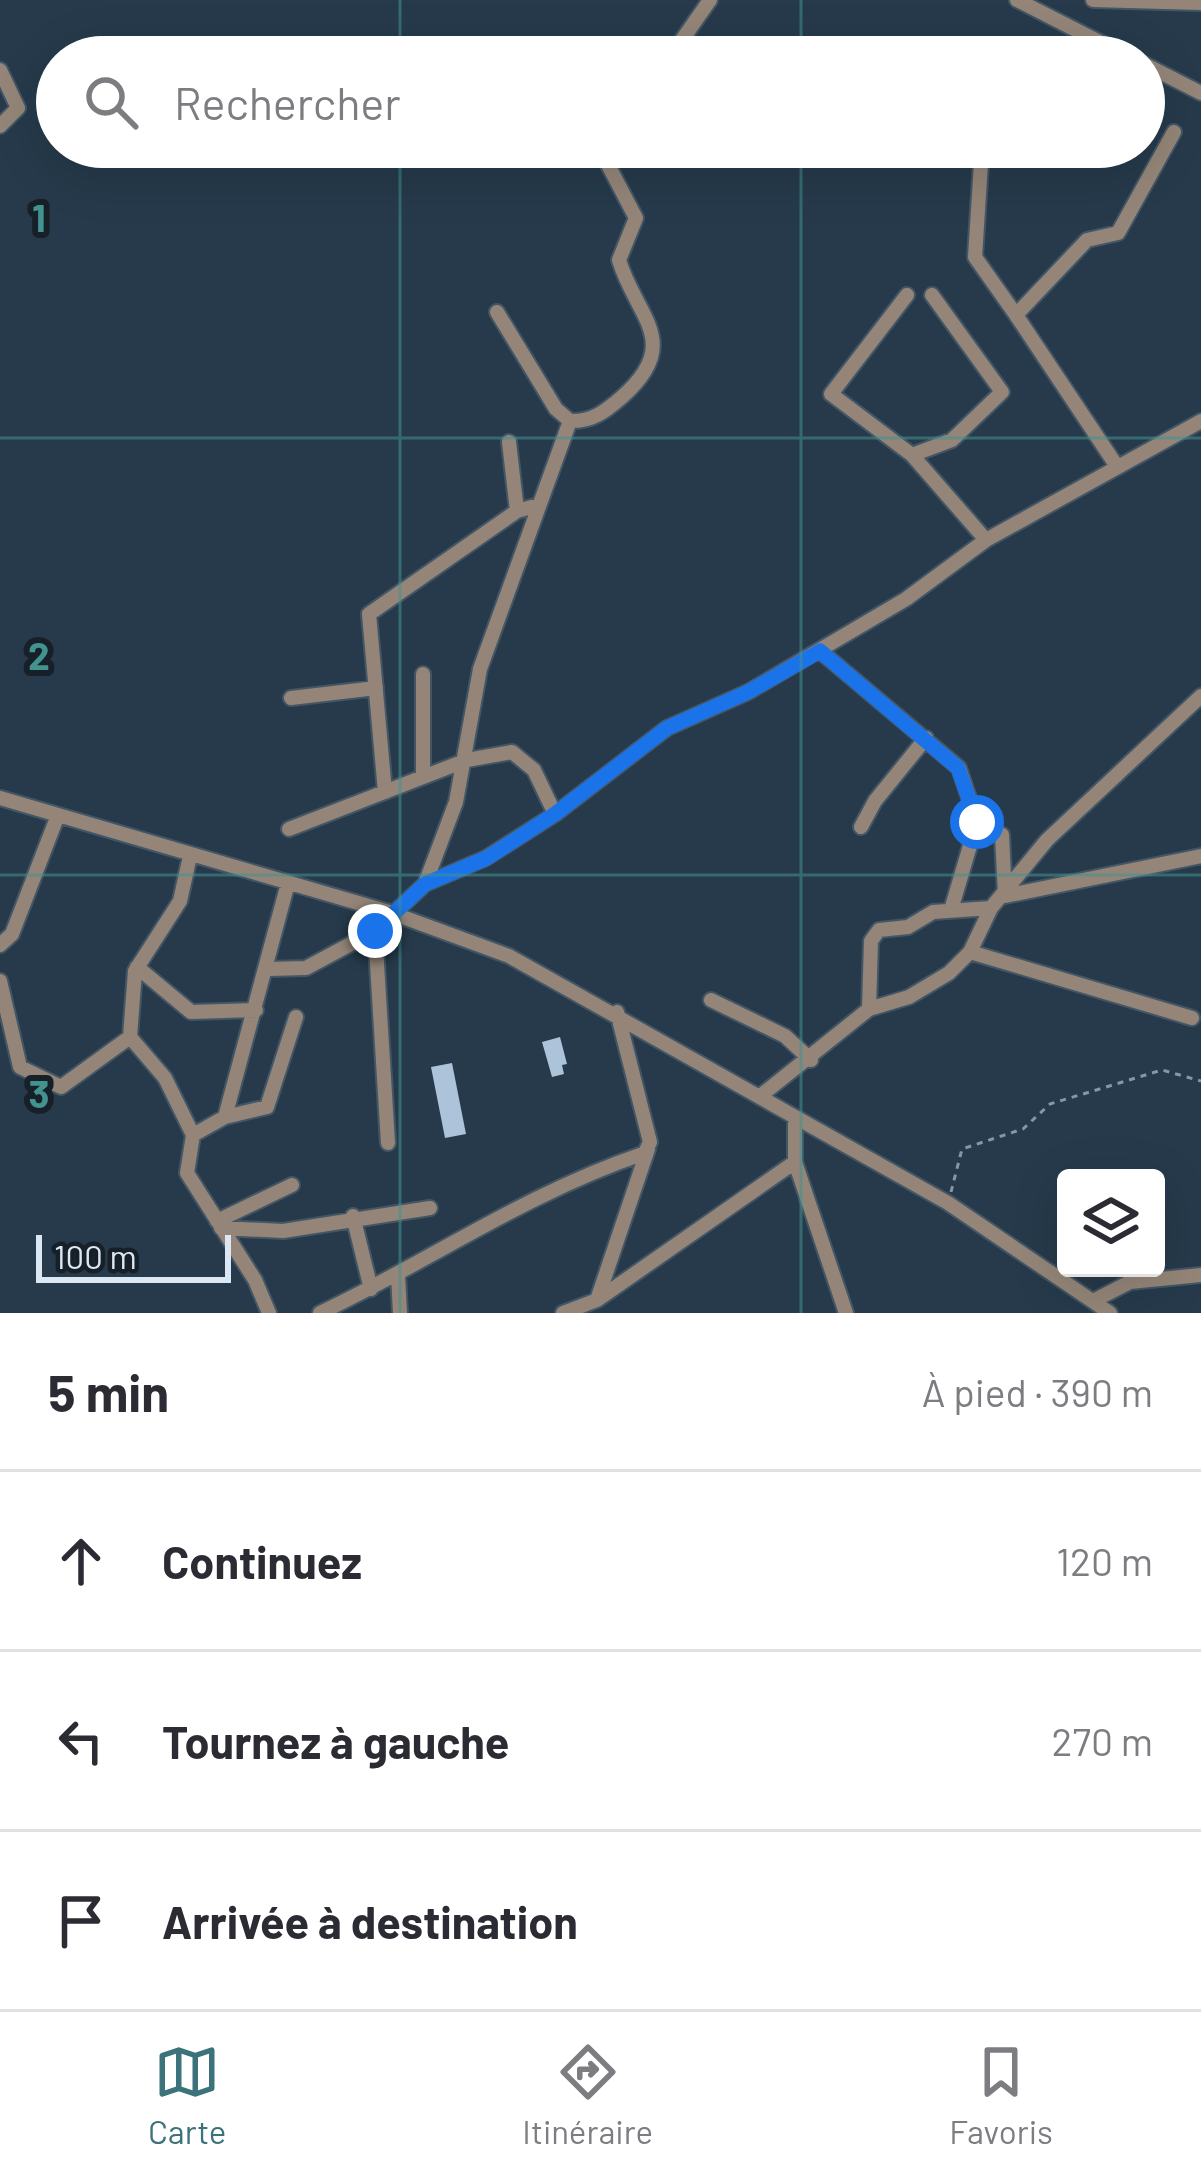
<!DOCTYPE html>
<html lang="fr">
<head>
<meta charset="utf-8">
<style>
	:root { --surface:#fff; --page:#f7f7f7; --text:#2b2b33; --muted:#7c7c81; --line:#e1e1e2; --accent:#3c737a }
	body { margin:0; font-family:Barlow,sans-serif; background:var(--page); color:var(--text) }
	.controls { position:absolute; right:36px; bottom:36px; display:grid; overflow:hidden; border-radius:12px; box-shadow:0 12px 48px #0002 }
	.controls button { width:108px; height:108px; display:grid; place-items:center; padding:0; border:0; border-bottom:3px solid var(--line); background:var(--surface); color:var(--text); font:60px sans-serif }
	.scale { position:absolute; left:36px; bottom:30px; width:195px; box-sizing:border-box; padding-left:12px; border:6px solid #dbe7f2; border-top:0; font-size:33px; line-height:42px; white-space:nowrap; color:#dbe7f2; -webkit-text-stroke:9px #172028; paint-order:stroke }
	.stop { position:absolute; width:36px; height:36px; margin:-27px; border:9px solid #1a73e8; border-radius:50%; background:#fff }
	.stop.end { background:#1a73e8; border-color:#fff; box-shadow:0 3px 12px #0008 }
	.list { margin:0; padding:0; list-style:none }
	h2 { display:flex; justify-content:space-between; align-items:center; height:156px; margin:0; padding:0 48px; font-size:51px }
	h2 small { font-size:39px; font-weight:400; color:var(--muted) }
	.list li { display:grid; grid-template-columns:78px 1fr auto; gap:36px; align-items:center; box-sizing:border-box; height:180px; padding:0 48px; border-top:3px solid var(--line) }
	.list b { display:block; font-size:45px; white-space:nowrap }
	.list em { font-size:39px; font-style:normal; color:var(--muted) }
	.icon { flex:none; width:66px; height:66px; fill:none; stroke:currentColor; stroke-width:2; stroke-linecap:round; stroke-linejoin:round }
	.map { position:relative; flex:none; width:1201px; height:1313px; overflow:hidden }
	.search { position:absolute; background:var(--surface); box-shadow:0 12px 48px #0002; left:36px; right:36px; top:36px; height:132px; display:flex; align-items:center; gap:30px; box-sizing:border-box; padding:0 42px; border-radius:66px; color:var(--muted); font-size:45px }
	.sheet { height:696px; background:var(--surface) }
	nav { display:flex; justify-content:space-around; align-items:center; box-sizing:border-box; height:168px; border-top:3px solid var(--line); background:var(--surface); font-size:33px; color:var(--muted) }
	nav a { display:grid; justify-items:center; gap:6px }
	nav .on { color:var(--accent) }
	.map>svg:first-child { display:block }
</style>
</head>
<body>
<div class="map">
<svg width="1201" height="1313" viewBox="0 0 1201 1313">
	<rect width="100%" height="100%" fill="#263a4b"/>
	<path fill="#acc3d9" d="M560 1037 567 1064 562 1065 564 1074 552 1077 542 1042Z
		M452 1063 466 1134 445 1138 431 1067Z"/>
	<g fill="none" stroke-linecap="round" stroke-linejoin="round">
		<g stroke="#435666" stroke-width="18">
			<path id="street" d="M1017 0 1129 57
				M1093 0 1201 3
				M670 57 710 0
				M1039 57 1091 40
				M1144 64 1201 93
				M0 70 18 108 0 126
				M982 147 975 257 1016 315
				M907 295 831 394 912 455 986 540
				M570 421C592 422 606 411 622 397 684 342 636 317 619 260L636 218 605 159 612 147
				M509 442 517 511
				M912 455 952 440 1002 392 932 295
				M1116 465 1016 315 1087 240 1118 233 1174 132
				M820 651 959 768 977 822 1002 835 1005 896 1201 856
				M291 698 376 688
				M423 775V674
				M385 792 369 614 517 511 539 505
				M0 798 389 912 509 956 948 1203 1110 1313
				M861 827 875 801 926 738
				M289 829 467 760 512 752 534 770 555 814
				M190 856 180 901 135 971 130 1037 165 1078 193 1135 187 1173 255 1280 269 1313
				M425 884 456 802 480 669 570 421 556 409 497 312
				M951 910 977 822
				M375 931 388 1143
				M0 945 12 934 58 815
				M970 952 1192 1018
				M137 967 191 1012 256 1010
				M268 969 306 968 375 931 425 884 486 858 555 814 667 728 748 692 906 599 986 540 1201 421
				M0 981 20 1067 61 1087 130 1037
				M711 1000 785 1036 811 1060
				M869 1009 871 941 879 930 908 927 933 912 991 908
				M759 1097 869 1009 909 997 949 973 970 952 991 908 1047 840 1201 696
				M225 1117 288 883
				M795 1117V1162L846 1313
				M193 1135 225 1117 267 1107 296 1017
				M353 1216 371 1289
				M217 1221 292 1185
				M221 1228 283 1231 430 1208
				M398 1275 400 1313
				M597 1300 795 1162
				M1093 1301 1130 1282 1201 1275
				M320 1313C434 1259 522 1195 645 1153L650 1142 617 1012
				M563 1313 597 1300 648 1149"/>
		</g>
		<path stroke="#8696a4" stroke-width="3" stroke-dasharray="6 6" stroke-linecap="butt" d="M951 1192 962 1149 1023 1129 1050 1104 1162 1070 1201 1081"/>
		<use href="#street" stroke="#948578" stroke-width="14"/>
	</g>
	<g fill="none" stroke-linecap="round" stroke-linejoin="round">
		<path stroke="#1a73e8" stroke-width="15" d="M375 931 425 884 487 858 555 814 667 728 748 692 820 651 958 768 977 822"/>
	</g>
	<path fill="none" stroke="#42928f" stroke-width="3" stroke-opacity="0.55" d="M400 0V57M801 0V57M400 147V1313M801 147V1313M0 438H1201M0 875H1201"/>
	<g font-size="39" text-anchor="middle" font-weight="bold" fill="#42928f" stroke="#172028" stroke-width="12" stroke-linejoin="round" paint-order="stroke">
		<text x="39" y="232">1</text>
		<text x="39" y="670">2</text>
		<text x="39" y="1108">3</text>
	</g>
</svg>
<div class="controls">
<button><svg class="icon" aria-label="layers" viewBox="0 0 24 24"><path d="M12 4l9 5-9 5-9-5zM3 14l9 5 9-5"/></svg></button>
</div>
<div class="scale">100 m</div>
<div class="stop" style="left:977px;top:822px"></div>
<div class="stop end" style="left:375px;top:931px"></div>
<div class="search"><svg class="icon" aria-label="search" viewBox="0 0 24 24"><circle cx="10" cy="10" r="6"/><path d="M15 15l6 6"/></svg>Rechercher</div>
</div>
<section class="sheet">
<h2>5 min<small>À pied · 390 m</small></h2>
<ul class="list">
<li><svg class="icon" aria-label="ahead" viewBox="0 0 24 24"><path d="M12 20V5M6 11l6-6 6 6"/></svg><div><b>Continuez</b></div><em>120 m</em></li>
<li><svg class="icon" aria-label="left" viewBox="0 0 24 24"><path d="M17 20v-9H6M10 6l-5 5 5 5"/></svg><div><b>Tournez à gauche</b></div><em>270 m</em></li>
<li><svg class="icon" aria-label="arrive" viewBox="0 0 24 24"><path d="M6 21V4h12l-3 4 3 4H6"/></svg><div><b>Arrivée à destination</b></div></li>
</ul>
</section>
<nav>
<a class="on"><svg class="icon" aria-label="map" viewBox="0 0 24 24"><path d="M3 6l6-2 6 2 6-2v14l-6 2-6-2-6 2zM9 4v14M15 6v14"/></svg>Carte</a>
<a><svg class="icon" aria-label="directions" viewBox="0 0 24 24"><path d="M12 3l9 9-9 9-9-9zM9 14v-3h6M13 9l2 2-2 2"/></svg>Itinéraire</a>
<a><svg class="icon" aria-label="saved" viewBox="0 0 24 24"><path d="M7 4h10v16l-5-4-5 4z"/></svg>Favoris</a>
</nav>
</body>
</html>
